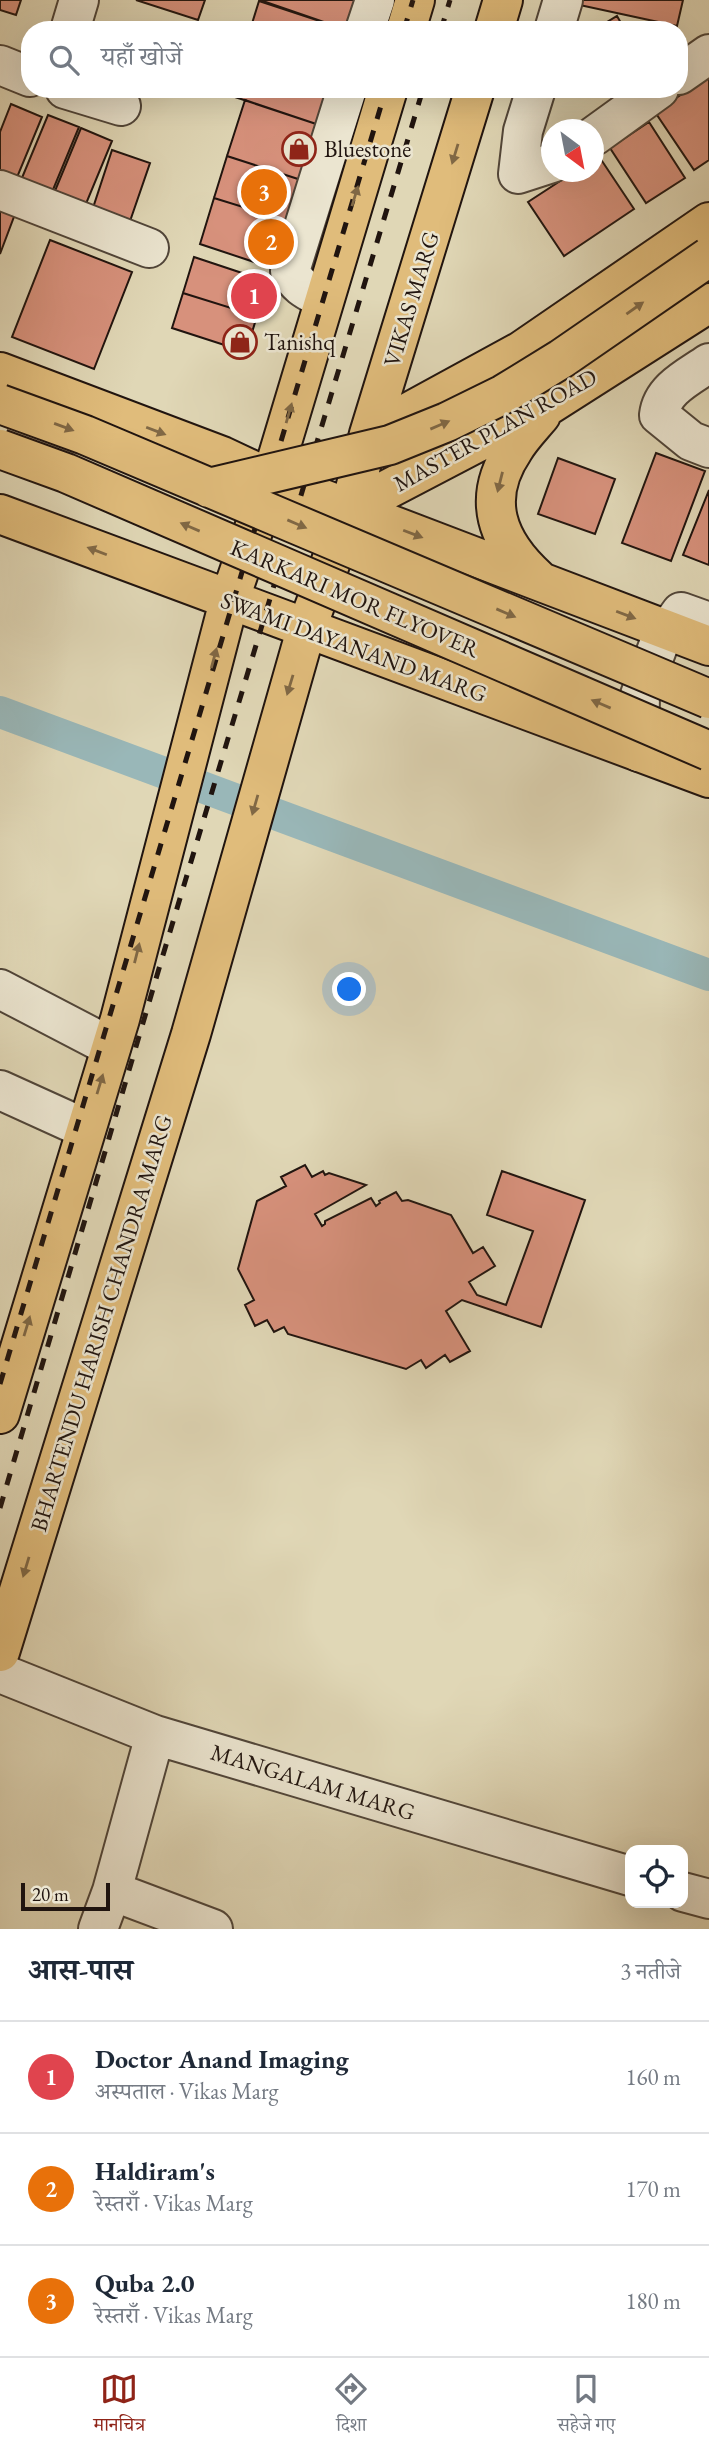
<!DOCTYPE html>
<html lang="hi">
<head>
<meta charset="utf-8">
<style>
	:root { --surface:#fff; --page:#f6f6f7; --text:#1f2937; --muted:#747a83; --line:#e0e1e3; --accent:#8f2418 }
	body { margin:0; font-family:"EB Garamond","Noto Serif Devanagari",serif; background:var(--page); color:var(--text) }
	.controls { position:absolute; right:21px; bottom:21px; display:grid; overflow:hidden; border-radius:14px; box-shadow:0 7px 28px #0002 }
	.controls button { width:63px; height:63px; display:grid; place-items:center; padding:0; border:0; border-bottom:2px solid var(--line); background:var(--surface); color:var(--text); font:35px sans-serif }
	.compass { position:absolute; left:541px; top:119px; width:63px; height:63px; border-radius:50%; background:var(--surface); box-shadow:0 7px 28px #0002; rotate:148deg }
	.scale { position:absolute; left:21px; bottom:18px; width:89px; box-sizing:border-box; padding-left:7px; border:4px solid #20140f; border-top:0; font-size:19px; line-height:24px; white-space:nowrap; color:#20140f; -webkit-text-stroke:5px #ebe5d0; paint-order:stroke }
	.you { position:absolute; left:350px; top:990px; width:24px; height:24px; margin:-18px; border:5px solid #fff; border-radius:50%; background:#1a73e8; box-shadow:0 0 0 10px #1a73e833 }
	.badge { display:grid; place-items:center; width:46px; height:46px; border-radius:50%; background:var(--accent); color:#fff; font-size:23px; font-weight:700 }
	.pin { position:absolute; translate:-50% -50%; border:4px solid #fff; box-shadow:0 2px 7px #0006 }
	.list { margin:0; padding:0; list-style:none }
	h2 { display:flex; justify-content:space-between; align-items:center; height:91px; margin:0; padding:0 28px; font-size:30px }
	h2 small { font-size:23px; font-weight:400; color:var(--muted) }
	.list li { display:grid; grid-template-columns:46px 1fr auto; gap:21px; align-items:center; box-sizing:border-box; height:112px; padding:0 28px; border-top:2px solid var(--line) }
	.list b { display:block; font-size:26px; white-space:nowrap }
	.list p { margin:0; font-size:23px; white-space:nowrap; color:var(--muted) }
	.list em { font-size:23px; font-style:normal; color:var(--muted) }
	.icon { flex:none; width:38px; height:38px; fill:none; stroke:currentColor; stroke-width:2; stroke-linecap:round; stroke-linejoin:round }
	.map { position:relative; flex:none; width:709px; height:1929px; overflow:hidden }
	.search { position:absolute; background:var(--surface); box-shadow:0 7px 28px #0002; left:21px; right:21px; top:21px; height:77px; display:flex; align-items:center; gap:18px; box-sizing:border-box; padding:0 24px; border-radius:28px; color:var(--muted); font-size:26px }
	.sheet { height:427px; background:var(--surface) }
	nav { display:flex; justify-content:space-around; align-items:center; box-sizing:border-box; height:98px; border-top:2px solid var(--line); background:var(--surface); font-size:19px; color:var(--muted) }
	nav a { display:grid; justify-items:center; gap:4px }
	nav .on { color:var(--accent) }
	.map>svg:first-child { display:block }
</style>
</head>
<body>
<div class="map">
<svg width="709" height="1929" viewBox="0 0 709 1929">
	<rect width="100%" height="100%" fill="#e0d7b6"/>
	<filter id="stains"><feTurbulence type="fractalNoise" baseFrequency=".00286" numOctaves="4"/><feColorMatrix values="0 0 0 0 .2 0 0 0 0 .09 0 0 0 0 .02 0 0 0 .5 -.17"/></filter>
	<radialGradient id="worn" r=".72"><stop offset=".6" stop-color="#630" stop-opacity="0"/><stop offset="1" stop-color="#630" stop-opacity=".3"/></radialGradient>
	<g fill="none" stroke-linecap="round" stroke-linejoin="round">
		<path stroke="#99b7b8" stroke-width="32" d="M0 712 709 975"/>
	</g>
	<path fill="#d7917c" stroke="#20140f" stroke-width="2" d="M0 0H21L16 15 0 10Z
		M136 0H205L198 20Z
		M260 0H359L347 30Z
		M576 0H683L677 26 575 4Z
		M259 1 347 30H250Z
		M617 16 625 30H594Z
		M709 76V160L694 170 655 112Z
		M231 89H331L319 125 229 95Z
		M245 100 319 125 301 180 227 156Z
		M11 104 42 117 13 187 0 181V132Z
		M48 115 79 127 50 197 19 185Z
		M649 122 685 178 646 203 610 148Z
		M81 128 112 141 83 211 52 198Z
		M112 150 150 163 128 227 91 214Z
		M598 155 634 209 564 256 528 202 574 172H594V158Z
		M227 156 301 180 288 221 214 198Z
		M214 198 288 221 272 268 200 244Z
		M0 208 15 214 0 254Z
		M50 240 132 272 94 369 12 337Z
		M194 257 269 282 257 316 183 293Z
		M183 293 257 316 246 352 172 328Z
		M656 453 705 471 671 561 622 543Z
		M558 458 615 479 595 534 538 514Z
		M709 490V565L683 555Z
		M305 1165 312 1177 323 1171 325 1175 329 1173 366 1185 315 1214 322 1226 325 1224V1221L371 1198 376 1206 380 1203 379 1201 396 1192 402 1201 408 1200 451 1215 473 1253 483 1247 495 1266 469 1282 477 1295 506 1305 533 1231 487 1215 502 1171 585 1200 541 1327 462 1300 446 1311 470 1351 450 1362 445 1355 426 1368 421 1360 406 1369 288 1334 284 1327 274 1332 267 1320 255 1326 245 1305 254 1300 238 1269 257 1201 286 1186 281 1177Z"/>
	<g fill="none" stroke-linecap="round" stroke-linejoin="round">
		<g stroke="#504539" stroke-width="42">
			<path id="minor" d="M70 30 79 0
				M365 30 375 0
				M554 30 563 0
				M0 65 30 77
				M679 75 709 54
				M65 89 121 106
				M536 89 523 131 518 174 552 163
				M594 136 659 89
				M0 190 149 248
				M323 299C308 291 297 287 290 271L347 89
				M709 363C689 377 662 389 659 415L691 441 709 448
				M639 752 640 695 660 641 681 612 709 622
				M0 989 111 1047
				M0 1090 86 1129
				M0 1673 155 1735 630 1876
				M112 1891 213 1929
				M683 1892 709 1899
				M98 1929 112 1891 155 1735"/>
		</g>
		<g stroke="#20140f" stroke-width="42">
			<path id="major" d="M406 30 415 0
				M494 30 503 0
				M0 372 222 456 271 479 709 646
				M369 434 521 351 709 222
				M350 509 549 405 709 303
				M0 514 709 778
				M538 579C497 542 480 499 514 449 521 437 532 426 541 415
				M0 1414 120 1019 229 601 271 479 388 89
				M0 1652 191 1034 306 630 350 509 369 434 475 89"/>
		</g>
		<use href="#minor" stroke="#ebe5d0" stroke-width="38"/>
		<use href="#major" stroke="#e0bc7b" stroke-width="38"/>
		<path stroke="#20140f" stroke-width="5" stroke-dasharray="12 12" stroke-linecap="butt" d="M404 30 413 0
			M441 30 450 0
			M0 1384 386 89
			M0 1508 163 955 423 89"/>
		<g stroke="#20140f" stroke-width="42" stroke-linecap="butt">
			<path id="major-bridge" d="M0 404 85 435 709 699
				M0 449 66 473 709 751
				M209 488 390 445 447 422 504 394 561 359 709 257"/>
		</g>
		<use href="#major-bridge" stroke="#e0bc7b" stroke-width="38"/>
	</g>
	<defs><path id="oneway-solid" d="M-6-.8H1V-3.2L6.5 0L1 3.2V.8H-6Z" transform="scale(1.75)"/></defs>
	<g fill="#806845">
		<use href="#oneway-solid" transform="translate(455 154) rotate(107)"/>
		<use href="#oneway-solid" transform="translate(355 196) rotate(-73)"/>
		<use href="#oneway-solid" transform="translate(635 308) rotate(-35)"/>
		<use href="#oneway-solid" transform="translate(289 413) rotate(-74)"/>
		<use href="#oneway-solid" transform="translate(440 425) rotate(-23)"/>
		<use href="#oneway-solid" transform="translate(64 427) rotate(20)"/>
		<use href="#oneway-solid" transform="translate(156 431) rotate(21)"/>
		<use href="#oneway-solid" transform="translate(500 482) rotate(104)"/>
		<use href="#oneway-solid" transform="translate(297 524) rotate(23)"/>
		<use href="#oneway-solid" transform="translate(190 527) rotate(-157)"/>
		<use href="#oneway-solid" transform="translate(413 534) rotate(21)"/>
		<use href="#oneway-solid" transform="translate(97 551) rotate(-159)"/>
		<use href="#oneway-solid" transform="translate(506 613) rotate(23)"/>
		<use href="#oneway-solid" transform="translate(626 615) rotate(21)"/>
		<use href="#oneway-solid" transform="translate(214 658) rotate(-75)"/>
		<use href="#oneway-solid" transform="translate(290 685) rotate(107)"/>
		<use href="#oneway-solid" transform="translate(601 704) rotate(-157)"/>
		<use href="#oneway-solid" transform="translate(255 805) rotate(106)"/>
		<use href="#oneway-solid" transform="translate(137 953) rotate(-76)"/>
		<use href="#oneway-solid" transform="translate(100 1084) rotate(-73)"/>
		<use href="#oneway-solid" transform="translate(27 1326) rotate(-73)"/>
		<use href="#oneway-solid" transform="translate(26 1567) rotate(107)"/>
	</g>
	<defs>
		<g id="shop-ring" transform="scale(1.75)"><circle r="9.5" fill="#ebe5d0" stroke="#8f2418" stroke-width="1.5"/><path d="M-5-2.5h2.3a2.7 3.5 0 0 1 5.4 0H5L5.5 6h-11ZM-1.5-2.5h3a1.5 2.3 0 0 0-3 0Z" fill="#8f2418"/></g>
	</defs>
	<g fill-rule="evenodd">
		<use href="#shop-ring" x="299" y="149"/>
		<use href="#shop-ring" x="240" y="342"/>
	</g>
	<g text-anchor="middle" stroke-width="5" stroke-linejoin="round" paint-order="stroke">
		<g font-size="23" fill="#20140f" stroke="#ebe5d0" text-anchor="start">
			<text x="324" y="157">Bluestone</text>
			<text x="264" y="350">Tanishq</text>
		</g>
		<g font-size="23" fill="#20140f" stroke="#ebe5d0">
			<text transform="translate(411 299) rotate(-73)" y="8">VIKAS MARG</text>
			<text transform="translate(495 430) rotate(-29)" y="8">MASTER PLAN ROAD</text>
			<text transform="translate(355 598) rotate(23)" y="8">KARKARI MOR FLYOVER</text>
			<text transform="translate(354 647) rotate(20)" y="8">SWAMI DAYANAND MARG</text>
			<text transform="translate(101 1323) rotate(-73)" y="8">BHARTENDU HARISH CHANDRA MARG</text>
			<text transform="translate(313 1782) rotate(17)" y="8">MANGALAM MARG</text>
		</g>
	</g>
	<rect width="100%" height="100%" filter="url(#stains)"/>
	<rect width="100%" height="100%" fill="url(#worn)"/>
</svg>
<div class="controls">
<button><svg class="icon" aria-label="locate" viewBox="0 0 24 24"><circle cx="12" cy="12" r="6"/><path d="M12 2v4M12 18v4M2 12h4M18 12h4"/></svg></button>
</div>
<svg class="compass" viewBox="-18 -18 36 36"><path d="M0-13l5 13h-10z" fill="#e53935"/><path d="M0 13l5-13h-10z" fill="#747a83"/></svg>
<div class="scale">20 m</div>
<div class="you"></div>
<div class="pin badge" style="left:254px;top:296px;background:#e0444e">1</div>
<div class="pin badge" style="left:271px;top:242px;background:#e8710a">2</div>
<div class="pin badge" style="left:264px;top:192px;background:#e8710a">3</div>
<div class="search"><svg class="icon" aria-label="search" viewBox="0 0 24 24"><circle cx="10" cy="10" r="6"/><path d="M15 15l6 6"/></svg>यहाँ खोजें</div>
</div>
<section class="sheet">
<h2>आस-पास<small>3 नतीजे</small></h2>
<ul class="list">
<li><span class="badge" style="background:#e0444e">1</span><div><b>Doctor Anand Imaging</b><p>अस्पताल · Vikas Marg</p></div><em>160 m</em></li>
<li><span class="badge" style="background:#e8710a">2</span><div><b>Haldiram's</b><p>रेस्तराँ · Vikas Marg</p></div><em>170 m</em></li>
<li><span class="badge" style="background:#e8710a">3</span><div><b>Quba 2.0</b><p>रेस्तराँ · Vikas Marg</p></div><em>180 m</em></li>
</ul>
</section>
<nav>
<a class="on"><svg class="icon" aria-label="map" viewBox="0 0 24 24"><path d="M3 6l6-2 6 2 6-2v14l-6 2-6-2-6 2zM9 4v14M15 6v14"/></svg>मानचित्र</a>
<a><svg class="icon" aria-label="directions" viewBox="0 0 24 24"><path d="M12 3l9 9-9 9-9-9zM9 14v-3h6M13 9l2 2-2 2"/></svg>दिशा</a>
<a><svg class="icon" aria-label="saved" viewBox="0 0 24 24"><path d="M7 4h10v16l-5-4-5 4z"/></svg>सहेजे गए</a>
</nav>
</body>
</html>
